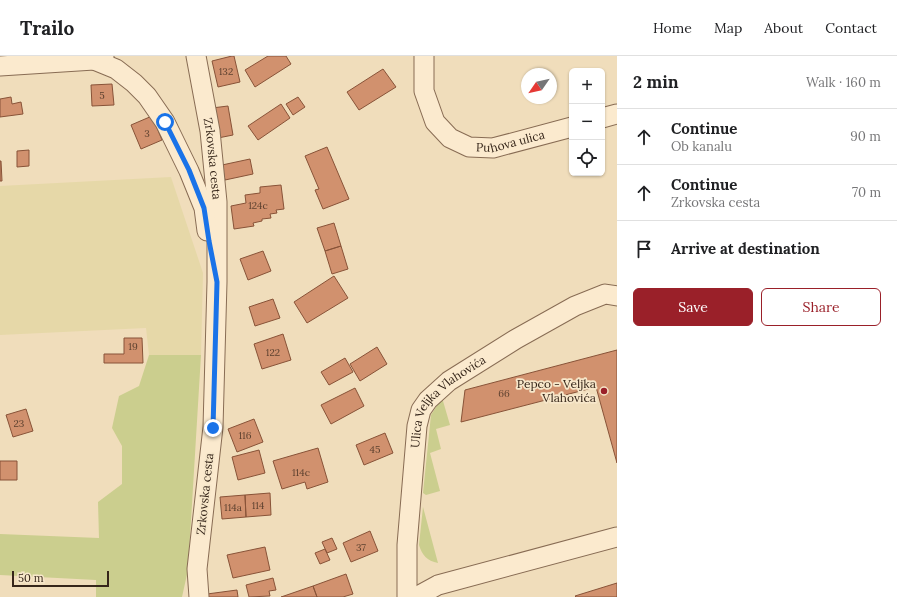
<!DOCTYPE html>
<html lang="en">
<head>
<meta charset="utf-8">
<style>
	:root { --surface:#fff; --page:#f2f2f2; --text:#202124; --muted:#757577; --line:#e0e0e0; --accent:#9a2029 }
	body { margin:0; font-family:Lora,serif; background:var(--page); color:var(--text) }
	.controls { position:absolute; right:12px; top:12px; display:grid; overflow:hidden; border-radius:6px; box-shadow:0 1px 3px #0004 }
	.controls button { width:36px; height:36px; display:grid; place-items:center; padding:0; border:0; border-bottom:1px solid var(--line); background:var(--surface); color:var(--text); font:20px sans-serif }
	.compass { position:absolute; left:521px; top:12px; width:36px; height:36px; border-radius:50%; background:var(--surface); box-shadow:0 1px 3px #0004; rotate:236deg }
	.scale { position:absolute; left:12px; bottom:10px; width:97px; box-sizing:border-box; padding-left:4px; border:2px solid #36261a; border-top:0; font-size:11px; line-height:14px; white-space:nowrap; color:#36261a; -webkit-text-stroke:3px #f7e7ca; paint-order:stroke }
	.stop { position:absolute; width:12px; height:12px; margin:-9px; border:3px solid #1a73e8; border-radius:50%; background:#fff }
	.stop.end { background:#1a73e8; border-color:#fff; box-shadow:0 1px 4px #0008 }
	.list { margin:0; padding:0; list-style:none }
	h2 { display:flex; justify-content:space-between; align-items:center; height:52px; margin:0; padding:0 16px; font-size:17px }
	h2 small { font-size:13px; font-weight:400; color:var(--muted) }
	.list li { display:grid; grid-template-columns:26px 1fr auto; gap:12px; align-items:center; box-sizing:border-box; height:56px; padding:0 16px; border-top:1px solid var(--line) }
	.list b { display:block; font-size:15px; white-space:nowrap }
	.list p { margin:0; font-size:13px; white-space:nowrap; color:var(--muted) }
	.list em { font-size:13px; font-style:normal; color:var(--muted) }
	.actions { display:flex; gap:8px; padding:12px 16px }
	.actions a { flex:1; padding:9px 0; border:1px solid var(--accent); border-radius:6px; text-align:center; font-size:14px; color:var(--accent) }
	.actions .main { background:var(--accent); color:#fff }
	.icon { flex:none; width:22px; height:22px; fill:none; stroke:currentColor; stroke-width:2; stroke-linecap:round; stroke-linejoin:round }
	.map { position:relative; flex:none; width:617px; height:541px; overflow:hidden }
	header { display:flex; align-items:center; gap:24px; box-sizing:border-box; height:56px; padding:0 20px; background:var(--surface); border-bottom:1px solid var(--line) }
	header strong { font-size:19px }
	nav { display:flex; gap:22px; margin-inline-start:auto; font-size:14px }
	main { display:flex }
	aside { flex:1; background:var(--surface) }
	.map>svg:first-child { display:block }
</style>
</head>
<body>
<header>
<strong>Trailo</strong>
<nav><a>Home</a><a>Map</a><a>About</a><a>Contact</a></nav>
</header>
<main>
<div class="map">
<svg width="617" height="541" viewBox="0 0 617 541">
	<rect width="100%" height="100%" fill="#f0ddbb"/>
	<path fill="#e6d8a8" d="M171 121 203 217 201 299H149L146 272 0 279V130Z"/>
	<path fill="#cbce8e" d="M149 299H201L188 514 182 541H96V524L0 519V478L99 482 98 446 122 428V390L112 372 119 340 139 330Z
		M442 344 443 345 450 369 436 373 441 393 430 397 440 435 426 439 423 437 431 359 439 346Z
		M423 451 438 507C427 505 422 499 419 489Z"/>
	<path fill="#d1916e" stroke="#885338" d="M232 0H234L240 26 218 31 212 5Z
		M268 0H286L291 8 255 31 245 14Z
		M383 13 396 31 359 54 347 36Z
		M112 28 114 49 92 50 91 29Z
		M11 41 12 48 21 46 23 58 0 61V43Z
		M298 41 305 51 293 59 286 48Z
		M281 48 290 62 258 84 248 70Z
		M228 50 233 79 218 82 212 52Z
		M152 60 162 84 141 93 131 69Z
		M327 91 349 143 323 153 315 134 319 133 305 100Z
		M29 94V110L17 111V95Z
		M250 103 253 118 225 124 222 109Z
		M0 105H1L2 125H0Z
		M281 129 284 153 276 154 277 157 270 158 271 162 262 163V165L253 167 254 170 234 173 231 150 246 147 245 139 260 137V131Z
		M334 167 341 190 325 195 317 172Z
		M341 190 348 213 332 218 325 195Z
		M263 195 271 215 248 224 240 203Z
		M334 220 348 242 307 267 294 246Z
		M273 243 280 262 255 270 249 251Z
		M283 278 291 304 262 313 254 288Z
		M124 282H142L143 307H104V298H124Z
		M377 291 387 308 360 325 350 308Z
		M617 294V407L596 331 461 366 465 334Z
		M345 302 353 316 329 329 321 316Z
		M355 332 364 350 331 368 321 349Z
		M26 353 33 375 13 381 6 359Z
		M254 363 263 386 237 396 228 373Z
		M385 377 393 397 364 409 356 389Z
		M318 392 328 426 307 433 305 426 282 433 273 405Z
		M259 394 265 417 238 424 232 401Z
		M0 405H17V424H0Z
		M270 437 271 459 246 461 245 439Z
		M245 439 246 461 222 463 220 441Z
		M370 475 378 495 351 506 343 487Z
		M332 482 337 493 327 497 322 486Z
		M265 491 270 514 233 522 227 499Z
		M325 493 330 504 320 508 315 497Z
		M346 518 353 538 343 541H317L313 530Z
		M273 522 276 534 269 535 270 540 249 541 246 529Z
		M617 527V541H576L575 540Z
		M313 530 317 541H281Z
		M237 534 238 541H208L207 538Z"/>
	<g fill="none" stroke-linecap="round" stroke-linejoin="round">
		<g stroke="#886c54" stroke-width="21">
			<g id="minor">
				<path id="s1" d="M196 0 210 75 217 146V226L213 371 197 513 199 541"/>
				<path id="s2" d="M424 0V35L435 66 450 82 469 91 493 92 572 71"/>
				<path d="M94 4 116 13 134 27 147 40 165 66 189 115 204 152 207 175"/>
				<path d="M0 10 94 4 104 0"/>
				<path d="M602 62 617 58"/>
				<path id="s3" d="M407 541V489L417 370 421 354 428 344 449 325 516 283 575 250 605 238 617 240"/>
				<path d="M416 541 438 529 617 481"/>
			</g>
		</g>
		<use href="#minor" stroke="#fbeace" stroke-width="19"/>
	</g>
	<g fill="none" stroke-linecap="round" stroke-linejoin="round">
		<path stroke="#1a73e8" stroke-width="5" d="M165 66 189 114 204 152 209 185 217 226 213 372"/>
	</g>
	<circle fill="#9a2029" stroke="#f7e7ca" stroke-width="1.5" cx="604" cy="335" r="4"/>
	<g text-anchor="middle" stroke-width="3.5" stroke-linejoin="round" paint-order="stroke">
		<g font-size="10" fill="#5d412f">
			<text x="226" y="19">132</text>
			<text x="102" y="43">5</text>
			<text x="147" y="81">3</text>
			<text x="258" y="153">124c</text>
			<text x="133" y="294">19</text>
			<text x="273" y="300">122</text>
			<text x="504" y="341">66</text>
			<text x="19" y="371">23</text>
			<text x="245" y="383">116</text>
			<text x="375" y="397">45</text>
			<text x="301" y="420">114c</text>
			<text x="258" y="453">114</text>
			<text x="233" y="455">114a</text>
			<text x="361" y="495">37</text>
		</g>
		<g font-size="12" fill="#36261a" stroke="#f7e7ca">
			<text dy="4" stroke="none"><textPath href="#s2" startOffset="153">Puhova ulica</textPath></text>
			<text dy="4" stroke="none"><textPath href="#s1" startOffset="104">Zrkovska cesta</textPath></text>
			<text dy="4" stroke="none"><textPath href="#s3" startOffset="210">Ulica Veljka Vlahovića</textPath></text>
			<text transform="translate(205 438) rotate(-84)" y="4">Zrkovska cesta</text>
		</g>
		<g font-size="12" fill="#36261a" stroke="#f7e7ca" text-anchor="end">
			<text x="596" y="332">Pepco - Veljka<tspan x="596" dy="14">Vlahovića</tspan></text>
		</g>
	</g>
</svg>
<div class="controls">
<button>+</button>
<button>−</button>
<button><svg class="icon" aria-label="locate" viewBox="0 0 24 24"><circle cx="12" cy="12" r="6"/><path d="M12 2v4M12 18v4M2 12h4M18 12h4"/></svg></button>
</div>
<svg class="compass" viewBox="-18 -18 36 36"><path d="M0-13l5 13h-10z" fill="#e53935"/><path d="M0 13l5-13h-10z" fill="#757577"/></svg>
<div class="scale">50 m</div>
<div class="stop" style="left:165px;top:66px"></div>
<div class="stop end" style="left:213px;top:372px"></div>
</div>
<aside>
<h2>2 min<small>Walk · 160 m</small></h2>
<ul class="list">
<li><svg class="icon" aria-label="ahead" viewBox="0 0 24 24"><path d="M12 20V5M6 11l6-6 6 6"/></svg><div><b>Continue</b><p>Ob kanalu</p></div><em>90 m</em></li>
<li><svg class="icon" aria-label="ahead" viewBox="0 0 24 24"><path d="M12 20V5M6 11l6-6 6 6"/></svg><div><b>Continue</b><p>Zrkovska cesta</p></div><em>70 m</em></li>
<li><svg class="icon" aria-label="arrive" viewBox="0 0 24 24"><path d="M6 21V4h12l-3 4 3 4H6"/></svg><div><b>Arrive at destination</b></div></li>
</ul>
<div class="actions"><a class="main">Save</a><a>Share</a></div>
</aside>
</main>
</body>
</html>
